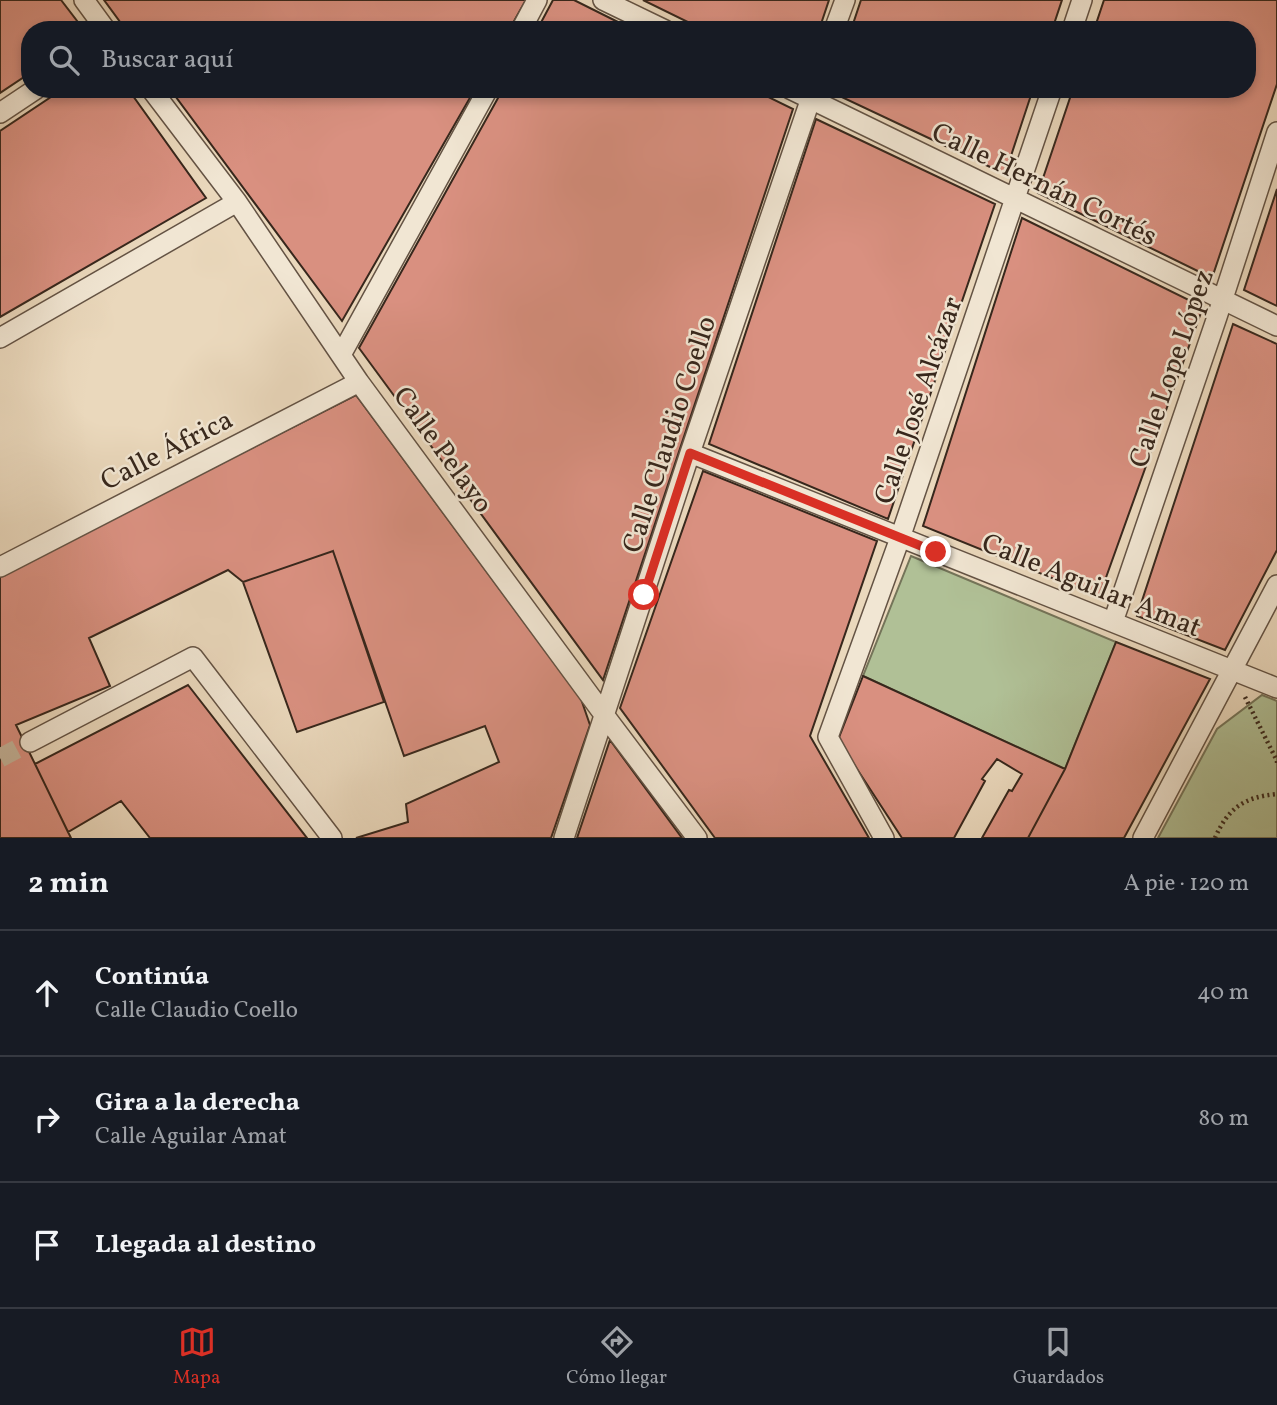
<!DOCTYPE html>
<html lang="es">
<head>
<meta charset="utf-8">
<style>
	:root { --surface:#171b24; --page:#242831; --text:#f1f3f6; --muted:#9ea1a6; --line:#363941; --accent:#d93025 }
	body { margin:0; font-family:Vollkorn,serif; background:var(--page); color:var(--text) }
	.stop { position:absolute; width:21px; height:21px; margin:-16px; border:5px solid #d93025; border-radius:50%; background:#fff }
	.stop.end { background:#d93025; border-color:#fff; box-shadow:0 2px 7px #0008 }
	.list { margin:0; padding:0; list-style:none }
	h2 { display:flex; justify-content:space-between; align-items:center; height:91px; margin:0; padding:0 28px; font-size:30px }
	h2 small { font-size:23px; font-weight:400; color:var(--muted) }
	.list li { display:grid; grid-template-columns:46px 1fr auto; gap:21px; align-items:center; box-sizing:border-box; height:126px; padding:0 28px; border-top:2px solid var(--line) }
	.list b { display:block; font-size:26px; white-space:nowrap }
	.list p { margin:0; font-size:23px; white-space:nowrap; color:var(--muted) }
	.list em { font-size:23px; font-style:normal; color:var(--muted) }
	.icon { flex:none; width:38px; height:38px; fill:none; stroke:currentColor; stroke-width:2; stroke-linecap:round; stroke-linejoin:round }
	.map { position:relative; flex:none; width:1277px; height:838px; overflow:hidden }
	.search { position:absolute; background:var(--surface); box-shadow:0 4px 10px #0003; left:21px; right:21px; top:21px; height:77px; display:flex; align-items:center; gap:18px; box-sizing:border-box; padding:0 24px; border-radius:28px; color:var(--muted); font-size:26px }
	.sheet { height:469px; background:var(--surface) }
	nav { display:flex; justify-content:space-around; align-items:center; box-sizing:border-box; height:98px; border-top:2px solid var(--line); background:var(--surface); font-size:19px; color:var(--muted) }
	nav a { display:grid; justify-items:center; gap:4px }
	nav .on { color:var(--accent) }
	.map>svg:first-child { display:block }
</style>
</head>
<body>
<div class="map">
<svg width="1277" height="838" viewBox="0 0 1277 838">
	<rect width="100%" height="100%" fill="#ead8bc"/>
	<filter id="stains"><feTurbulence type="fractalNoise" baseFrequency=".00286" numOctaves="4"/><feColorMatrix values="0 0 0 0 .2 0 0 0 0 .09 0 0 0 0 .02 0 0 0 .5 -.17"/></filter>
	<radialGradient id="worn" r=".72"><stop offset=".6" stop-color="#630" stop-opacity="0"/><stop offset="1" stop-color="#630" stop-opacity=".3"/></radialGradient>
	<path fill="#b0c096" stroke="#747459" stroke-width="2" d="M911 556 1116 642 1065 769 863 676Z
		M1262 695 1277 701V838H1158L1217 729Z"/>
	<path fill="#d99080" stroke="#37271c" stroke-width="2" d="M0 0H61L84 30H30V73L0 93Z
		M104 0H526L509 30H126Z
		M553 0H574L634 30H537Z
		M643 0H829L819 30H704Z
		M861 0H1062L1052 30H851Z
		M1104 0H1277V84L1212 278 1038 193 1073 89H1247V30H1094Z
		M63 89H128L206 198 0 317V131Z
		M170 89H475L342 321Z
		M503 89H752L793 109 603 680 359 348Z
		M832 89H1033L1005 174 831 92Z
		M816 119 995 204 888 519 709 444Z
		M1277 189V306L1244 290Z
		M1022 218 1203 307 1099 597 923 526Z
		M1233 324 1277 344V550L1225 650 1137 616Z
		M356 395 581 699 590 725 551 838H356L408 822 406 804 499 762 485 726 404 756 333 551 243 582 228 570 89 638 110 686 16 725 71 838H0V576Z
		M703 471 877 541 810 736 869 838H715L620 708Z
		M333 551 384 702 297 732 243 582Z
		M1116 642 1210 679 1124 838H1028L1065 769Z
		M863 676 1065 769 1028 838H982L1009 790 1012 791 1022 774 997 759 982 779 985 781 954 838H902L838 740Z
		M188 685 307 838H150L121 801 68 832 35 764Z
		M610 740 682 838H577Z"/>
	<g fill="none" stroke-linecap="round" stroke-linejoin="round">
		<path stroke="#c6b59c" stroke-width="19" stroke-dasharray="19 10" stroke-linecap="butt" d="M0 758 30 742"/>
		<g stroke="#645344" stroke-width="22">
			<path id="minor" d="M84 0 106 30
				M603 0 665 30
				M521 30 537 0
				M834 30 845 0
				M1072 30 1082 0
				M151 89 237 202 359 382 605 716 697 838
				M790 89 1277 326
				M0 113 36 89
				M0 338 237 202
				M341 355 488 89
				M690 453 1277 688
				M0 567 359 382
				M1113 622 1217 317 1277 132
				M30 742 193 657 332 838
				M564 838 690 453 814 89
				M884 838 828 737 900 538 1052 89
				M1143 838 1277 585"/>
		</g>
		<path stroke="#37271c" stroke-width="4.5" stroke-dasharray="2 3.5" stroke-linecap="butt" d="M1245 697 1277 761V766
			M1215 838C1228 808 1244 797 1277 794"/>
		<use href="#minor" stroke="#f1e6d3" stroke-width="19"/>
	</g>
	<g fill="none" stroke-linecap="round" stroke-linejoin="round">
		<path stroke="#d93025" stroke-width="9" d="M644 595 690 453 936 552"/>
	</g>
	<g text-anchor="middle" stroke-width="5" stroke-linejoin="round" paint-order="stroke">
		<g font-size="28" fill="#37271c" stroke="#f1e6d3">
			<text transform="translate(1045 183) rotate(26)" y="10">Calle Hernán Cortés</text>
			<text transform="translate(1170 368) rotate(-71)" y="10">Calle Lope López</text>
			<text transform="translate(917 400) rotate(-71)" y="10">Calle José Alcázar</text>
			<text transform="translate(668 434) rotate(-72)" y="10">Calle Claudio Coello</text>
			<text transform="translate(166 449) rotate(-27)" y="10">Calle África</text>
			<text transform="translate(444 449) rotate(54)" y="10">Calle Pelayo</text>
			<text transform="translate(1092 584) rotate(22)" y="10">Calle Aguilar Amat</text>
		</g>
	</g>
	<rect width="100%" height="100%" filter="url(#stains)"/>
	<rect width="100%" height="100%" fill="url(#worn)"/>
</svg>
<div class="stop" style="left:644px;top:595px"></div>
<div class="stop end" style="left:936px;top:552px"></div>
<div class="search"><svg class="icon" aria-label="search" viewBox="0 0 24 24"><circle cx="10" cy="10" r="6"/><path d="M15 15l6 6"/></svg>Buscar aquí</div>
</div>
<section class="sheet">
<h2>2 min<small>A pie · 120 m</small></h2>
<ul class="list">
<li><svg class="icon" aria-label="ahead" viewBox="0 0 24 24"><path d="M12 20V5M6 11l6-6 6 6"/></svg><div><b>Continúa</b><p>Calle Claudio Coello</p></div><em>40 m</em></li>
<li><svg class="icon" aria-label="right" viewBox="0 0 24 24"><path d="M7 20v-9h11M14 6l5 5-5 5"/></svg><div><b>Gira a la derecha</b><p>Calle Aguilar Amat</p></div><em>80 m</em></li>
<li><svg class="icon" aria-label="arrive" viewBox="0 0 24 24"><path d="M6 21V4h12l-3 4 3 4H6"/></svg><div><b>Llegada al destino</b></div></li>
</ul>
</section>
<nav>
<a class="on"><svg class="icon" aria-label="map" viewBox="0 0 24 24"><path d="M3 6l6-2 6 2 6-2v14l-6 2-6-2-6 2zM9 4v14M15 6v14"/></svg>Mapa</a>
<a><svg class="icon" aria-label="directions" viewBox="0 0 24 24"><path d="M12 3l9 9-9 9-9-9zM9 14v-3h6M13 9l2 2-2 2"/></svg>Cómo llegar</a>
<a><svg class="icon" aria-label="saved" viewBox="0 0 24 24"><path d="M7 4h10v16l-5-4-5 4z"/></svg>Guardados</a>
</nav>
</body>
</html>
